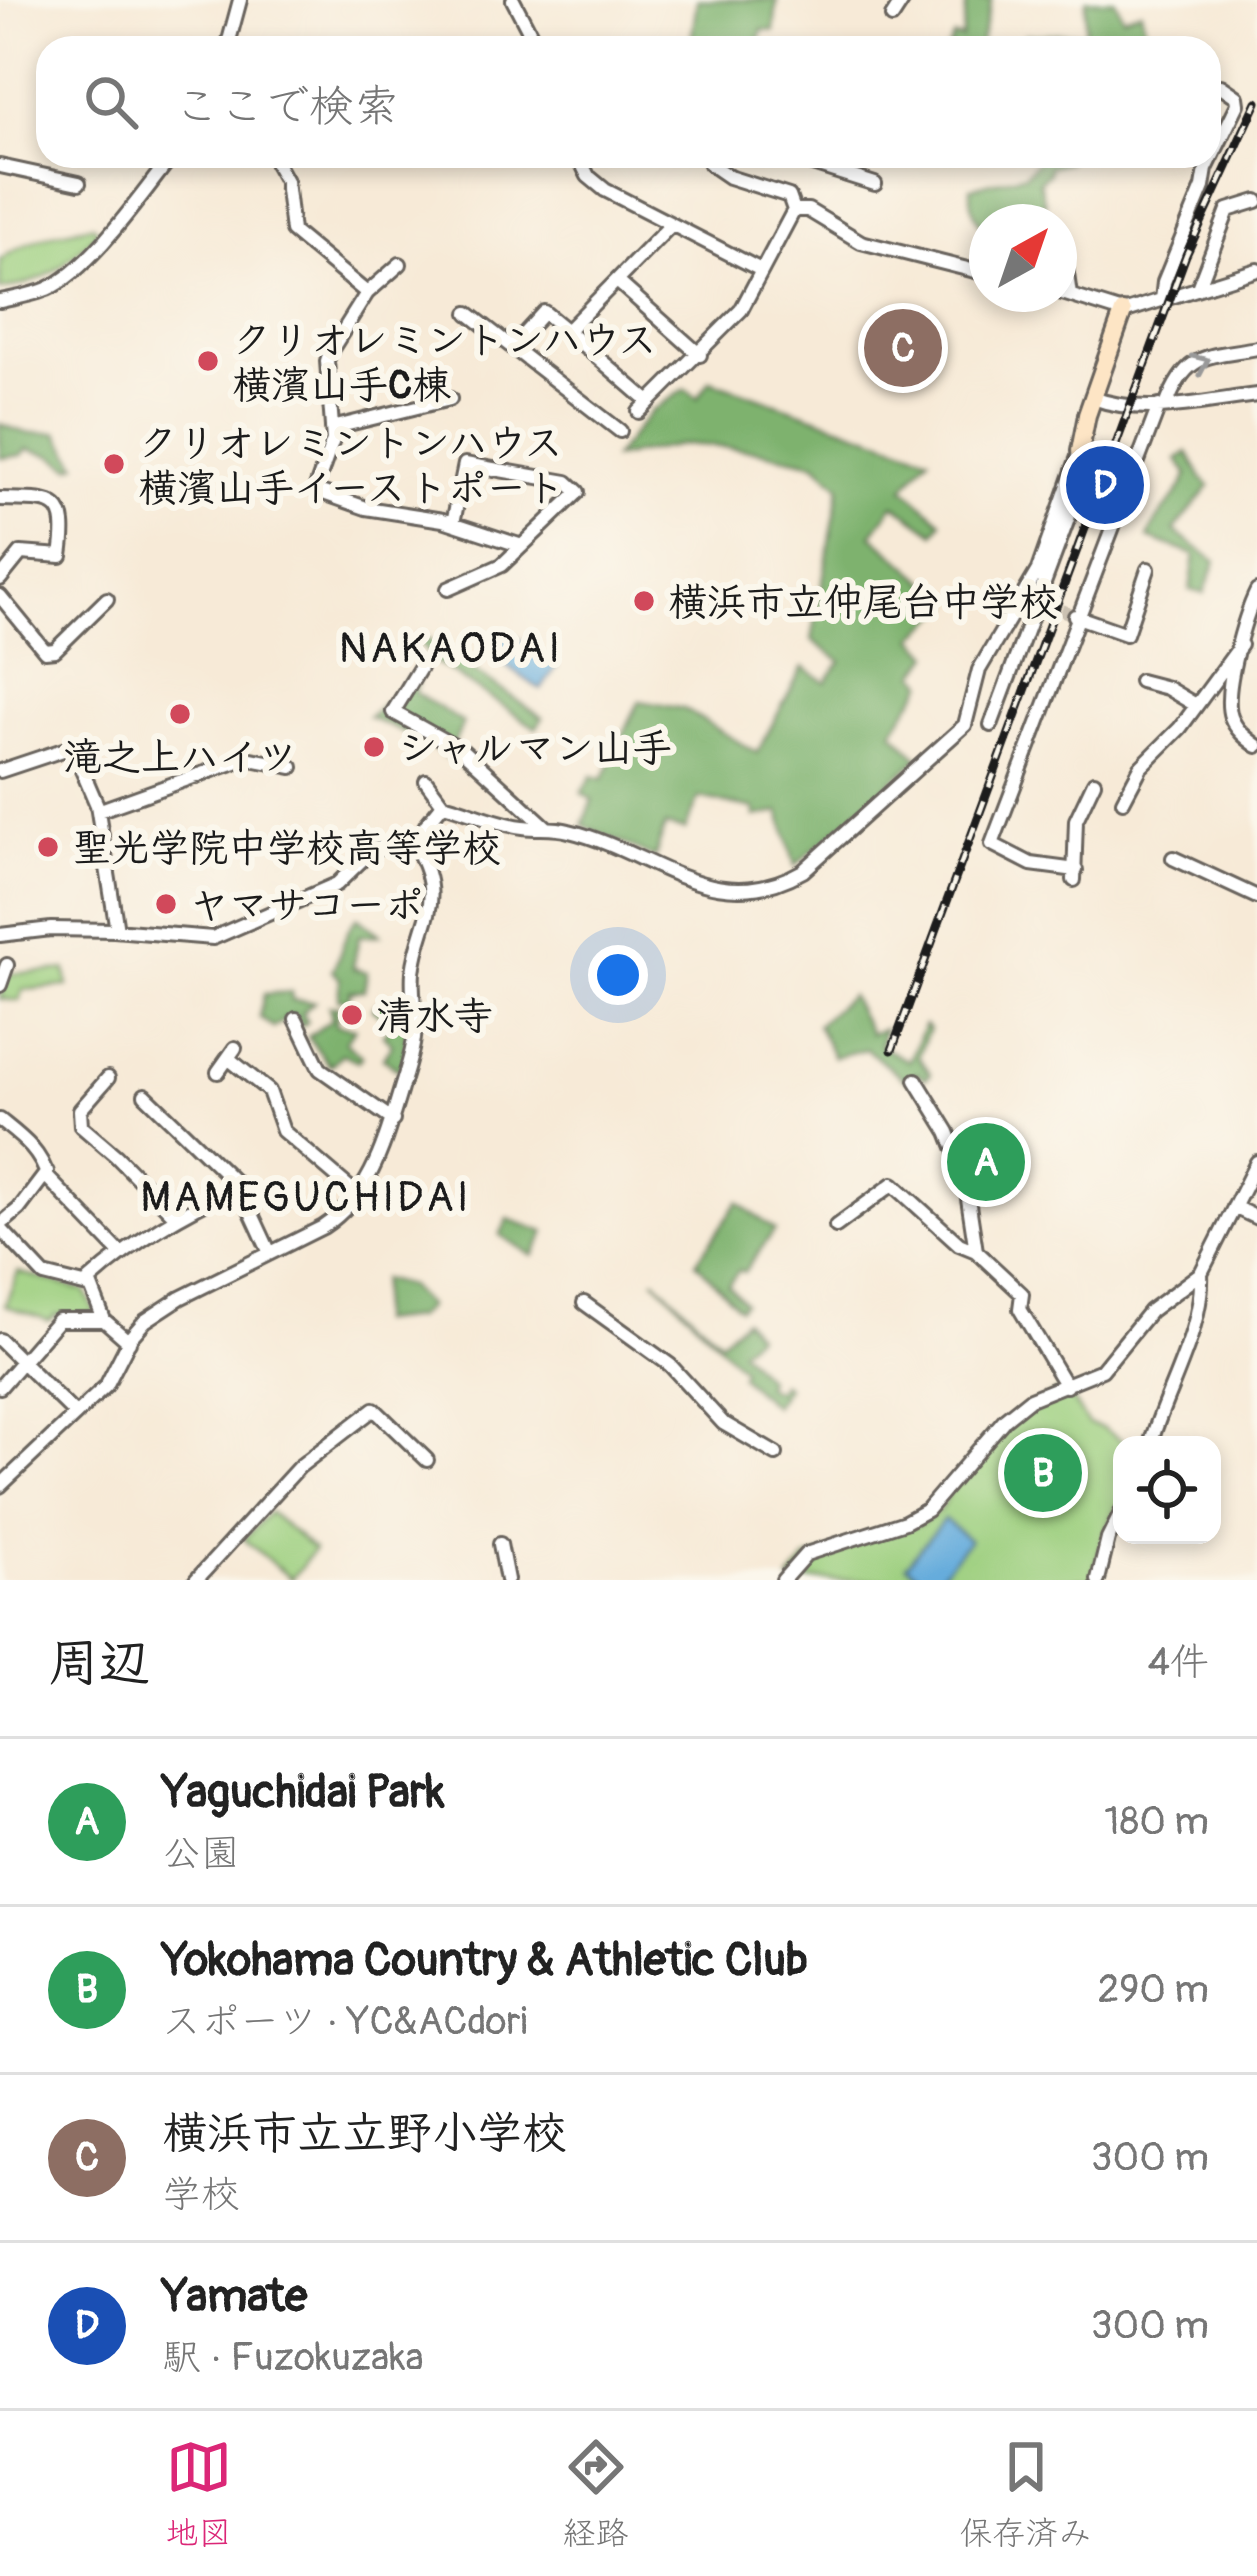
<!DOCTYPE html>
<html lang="ja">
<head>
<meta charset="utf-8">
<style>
	:root { --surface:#fff; --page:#f2f2f2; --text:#222; --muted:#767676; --line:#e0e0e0; --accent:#db2777 }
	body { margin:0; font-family:Pangolin,"Klee One",sans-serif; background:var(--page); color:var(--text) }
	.controls { position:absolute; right:36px; bottom:36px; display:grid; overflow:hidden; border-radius:24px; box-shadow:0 6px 18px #0003 }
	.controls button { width:108px; height:108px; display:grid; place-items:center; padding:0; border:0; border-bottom:3px solid var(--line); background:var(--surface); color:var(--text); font:60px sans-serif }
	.compass { position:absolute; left:969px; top:204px; width:108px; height:108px; border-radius:50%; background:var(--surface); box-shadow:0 6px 18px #0003; rotate:40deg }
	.you { position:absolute; left:618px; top:975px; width:42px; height:42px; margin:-30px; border:9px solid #fff; border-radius:50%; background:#1a73e8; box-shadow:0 0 0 18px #1a73e833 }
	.badge { display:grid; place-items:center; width:78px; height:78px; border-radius:50%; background:var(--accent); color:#fff; font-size:39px; font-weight:700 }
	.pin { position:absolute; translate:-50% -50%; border:6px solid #fff; box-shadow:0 3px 12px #0006 }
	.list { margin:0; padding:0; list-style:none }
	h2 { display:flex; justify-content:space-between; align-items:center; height:156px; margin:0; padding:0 48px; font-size:51px }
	h2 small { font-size:39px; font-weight:400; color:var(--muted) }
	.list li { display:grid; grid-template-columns:78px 1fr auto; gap:36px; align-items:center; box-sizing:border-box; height:168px; padding:0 48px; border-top:3px solid var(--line) }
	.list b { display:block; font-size:45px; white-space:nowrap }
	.list p { margin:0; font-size:39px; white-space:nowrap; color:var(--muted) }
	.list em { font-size:39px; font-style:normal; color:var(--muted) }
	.icon { flex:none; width:66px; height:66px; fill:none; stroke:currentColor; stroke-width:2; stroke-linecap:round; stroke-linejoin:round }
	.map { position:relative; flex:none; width:1257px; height:1580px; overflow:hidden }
	.search { position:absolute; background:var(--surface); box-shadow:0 6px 18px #0003; left:36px; right:36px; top:36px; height:132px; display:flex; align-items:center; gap:30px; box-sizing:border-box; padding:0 42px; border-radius:36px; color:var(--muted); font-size:45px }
	.sheet { height:828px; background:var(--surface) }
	nav { display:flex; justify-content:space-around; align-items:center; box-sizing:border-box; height:168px; border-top:3px solid var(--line); background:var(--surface); font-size:33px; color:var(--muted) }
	nav a { display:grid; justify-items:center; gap:6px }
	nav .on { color:var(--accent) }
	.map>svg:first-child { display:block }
</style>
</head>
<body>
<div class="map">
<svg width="1257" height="1580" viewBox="0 0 1257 1580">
	<rect width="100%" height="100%" fill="#fbf7ec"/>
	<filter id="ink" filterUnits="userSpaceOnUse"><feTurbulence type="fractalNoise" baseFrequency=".00833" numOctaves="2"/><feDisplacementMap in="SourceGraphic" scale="24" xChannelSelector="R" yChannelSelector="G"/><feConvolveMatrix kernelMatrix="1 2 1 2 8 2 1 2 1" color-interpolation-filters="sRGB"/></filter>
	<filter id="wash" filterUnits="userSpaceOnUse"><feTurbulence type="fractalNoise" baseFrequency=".004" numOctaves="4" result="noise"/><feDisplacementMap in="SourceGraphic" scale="48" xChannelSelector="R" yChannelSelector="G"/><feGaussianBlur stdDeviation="2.7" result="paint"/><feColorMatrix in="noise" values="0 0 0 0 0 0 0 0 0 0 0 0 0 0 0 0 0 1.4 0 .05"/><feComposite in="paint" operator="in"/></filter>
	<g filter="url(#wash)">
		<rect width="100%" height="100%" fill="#f7ead7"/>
		<path fill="#9dcf7f" stroke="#5c764e" stroke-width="3" d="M93 225 98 231C65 266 48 282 0 290V260C30 238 57 232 93 225Z
			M66 970 68 986 23 990 20 1001 0 999 8 974Z
			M993 1136 1006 1176 978 1183 965 1148Z
			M18 1272 85 1291 96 1314 56 1315 48 1321C34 1313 18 1312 5 1305Z
			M1065 1390 1088 1424 1102 1428 1129 1445H1122V1497L1103 1537 1092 1580H790L807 1559 892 1530 921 1524 940 1510 950 1491 1014 1417 1057 1391Z
			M269 1512 314 1550 291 1579 244 1539Z"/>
		<path fill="#7eb26e" stroke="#4d6745" stroke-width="3" d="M697 0H777L774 31 762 30 758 48H690Z
			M967 0H992L979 48H948L954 37 962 39Z
			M1086 0H1115L1123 17 1141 11 1147 34 1117 36V48H1023L1025 35 1085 33Z
			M1042 156H1071L1067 162 1049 167V173L1039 181 1045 204 994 218V222H987V232C974 219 970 205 971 187L1025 174Z
			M710 380 929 456 904 488 942 521 935 533 894 504 872 535 952 604 915 637 931 655 917 673 925 682 893 731 919 758 795 866 780 812 755 817V809L699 798 685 830 665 826 655 858 583 825 593 800 582 793 592 776 603 779C617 753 625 726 640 701L684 709 757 753 803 667 826 682 841 661 812 640 840 486 816 463 754 450 685 444 613 458 652 411 685 389 698 398Z
			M0 424 26 433H58L78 464 71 467 51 455 27 449 22 455 0 458Z
			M1188 452 1201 477 1210 486 1174 531 1216 561 1204 594 1190 590 1195 555 1148 538C1158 510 1177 502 1188 474L1177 460Z
			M420 634 543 718 536 728 437 663 416 639Z
			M408 678 418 684 414 692 463 723 451 750 472 768 468 772 424 742 368 717 394 696Z
			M357 917 380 935 359 936 353 968 367 972 364 990 350 991 349 999H338L340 979 332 970C344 951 342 934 357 917Z
			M291 992 292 1000 314 1002 302 1013 307 1022 302 1026 293 1014 273 1028 259 1017 264 994Z
			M850 995 870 1034 884 1029 880 1046 909 1061 924 1025 929 1029 918 1056 931 1074 925 1079 918 1073 907 1081 866 1049 834 1057 817 1025Z
			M380 1001 407 1012 405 1057 399 1070 383 1058 392 1044 383 1035 392 1024 372 1008Z
			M329 1006H338L336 1025 355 1028 345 1042 362 1056 358 1061 342 1054 330 1066 308 1037 332 1019Z
			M738 1202 775 1230 744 1272 739 1270 728 1285 744 1302 739 1308 696 1262Z
			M508 1219 546 1232 533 1256 500 1235Z
			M654 1278 720 1341 744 1319 756 1334 740 1350 767 1379 765 1386 776 1391 781 1383 786 1387 773 1406 740 1376 742 1369Z
			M381 1279 408 1286 427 1307 415 1318 377 1322Z"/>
		<path fill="#65acdc" stroke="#40647c" stroke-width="3" d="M508 632 557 666 541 690 492 656Z
			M944 1519 969 1540 936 1580H925L906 1565Z"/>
	</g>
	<g filter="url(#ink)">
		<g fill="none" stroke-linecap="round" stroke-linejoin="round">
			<path stroke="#cbc1b2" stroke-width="12" stroke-dasharray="12 6" stroke-linecap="butt" d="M1044 604 1074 615"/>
			<g stroke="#69645d" stroke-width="18">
				<path id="street" d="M513 0 538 48
					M892 17 903 0
					M227 48 240 0
					M645 48 650 42
					M272 156 286 181 292 231 367 293
					M578 156 588 176 605 190 761 270
					M711 156 710 164 729 177 789 196 794 210
					M787 156 875 184
					M0 166 79 183
					M1063 246 1070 295
					M400 264 367 293 330 352 327 361 333 440 315 490 366 508 443 520 522 546
					M617 281 700 355
					M1198 288 1228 210 1257 201
					M1059 292 1123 312 1257 270
					M1162 300 1164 282 1203 187 1206 169 1238 104 1237 97 1221 86
					M0 301C16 298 32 295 47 289 90 270 142 194 172 156
					M468 313 620 431
					M512 347 544 312 567 331
					M1093 398C1143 417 1205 401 1257 395
					M649 402 567 331 671 225
					M1166 406C1186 352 1206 357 1257 348
					M639 412 741 310 794 210H808L861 242 987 274
					M332 428 450 399
					M0 499C54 500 70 496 61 556L21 553 0 579
					M448 589 502 565 578 492 567 482 465 464 453 523
					M1257 591C1245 615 1222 692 1231 717 1236 730 1246 738 1257 746
					M0 596 45 651 55 650 107 599
					M1075 616 1126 634 1148 569
					M420 668 393 712 463 751 546 827
					M1140 681 1167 688 1194 704
					M991 725 1068 519 1076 491V468
					M0 771 72 747 97 805 117 930
					M426 781 443 804
					M1123 801 1141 767 1180 728 1241 645
					M98 811 238 761 251 759 292 767
					M416 847 426 825 443 804C470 811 496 824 523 827 538 829 554 827 569 831 653 851 714 922 803 871L965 725 979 670 1038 570 1080 451
					M1173 858 1257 897
					M1076 870 1031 864 992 844 1159 406
					M1074 880 1076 820 1094 782
					M0 935 51 929 114 930 213 938 337 884 371 851 383 847H416
					M0 985 7 965
					M296 1019 320 1069 393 1120
					M228 1058 269 1091 283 1131 358 1195
					M218 1072 235 1048
					M108 1078 80 1110 81 1126 116 1156 175 1216
					M916 1080 948 1132 964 1172 976 1251 1022 1294 1020 1309 1066 1386
					M145 1095 239 1186 269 1251
					M0 1120C21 1137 40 1150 48 1178L120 1253
					M1234 1207 1257 1218
					M0 1225 19 1209 47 1172
					M836 1226 893 1184 959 1244 976 1251
					M0 1228 44 1275 88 1286
					M584 1303 670 1365 723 1423 776 1454
					M0 1340 75 1414
					M129 1342 104 1320 89 1281C135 1240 183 1212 239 1186
					M0 1387 58 1320H104
					M1150 1445C1166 1390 1204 1329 1201 1273
					M0 1486 106 1386 131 1337 145 1321 180 1298 323 1227C371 1195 384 1144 400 1092 405 1075 412 1056 414 1038 417 1016 411 994 413 972 420 917 447 905 416 847
					M500 1544 507 1580
					M196 1580 299 1467 374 1409 427 1460
					M783 1580 806 1554 905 1522 927 1510 1005 1419 1030 1399 1102 1370 1150 1311 1201 1273 1257 1162
					M1098 1580 1108 1539 1122 1511"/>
			</g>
			<g stroke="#69645d" stroke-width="22">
				<path id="secondary" d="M1080 451 1087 415 1123 312"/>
			</g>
			<use href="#street" stroke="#fff" stroke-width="12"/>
			<use href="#secondary" stroke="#fde5c5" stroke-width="16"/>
			<g stroke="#1c1c1c" stroke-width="9">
				<path id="rail" d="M892 1050 1186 255 1257 102"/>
			</g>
			<use href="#rail" stroke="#fbf7ec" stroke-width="4.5" stroke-dasharray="14" stroke-linecap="butt"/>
		</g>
		<defs><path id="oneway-chevron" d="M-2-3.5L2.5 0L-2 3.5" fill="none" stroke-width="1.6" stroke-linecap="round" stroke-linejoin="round" transform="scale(3)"/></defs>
		<use stroke="#999" href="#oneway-chevron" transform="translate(1201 363) rotate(-24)"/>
	</g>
	<g fill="#d1495b" stroke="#fbf7ec" stroke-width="4.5">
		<circle cx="208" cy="361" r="12"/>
		<circle cx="114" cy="464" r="12"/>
		<circle cx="644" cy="601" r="12"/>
		<circle cx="180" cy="714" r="12"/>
		<circle cx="374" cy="747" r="12"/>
		<circle cx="48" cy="847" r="12"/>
		<circle cx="166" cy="904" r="12"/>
		<circle cx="352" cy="1015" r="12"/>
	</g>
	<g text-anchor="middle" stroke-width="12" stroke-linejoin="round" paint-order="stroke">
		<g font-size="39" font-weight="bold" fill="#1c1c1c" stroke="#fbf7ec" text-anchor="start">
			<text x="232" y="353">クリオレミントンハウス<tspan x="232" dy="45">横濱山手C棟</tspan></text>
			<text x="138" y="456">クリオレミントンハウス<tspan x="138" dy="45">横濱山手イーストポート</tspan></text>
			<text x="668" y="615">横浜市立仲尾台中学校</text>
			<text x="398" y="761">シャルマン山手</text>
			<text x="180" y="770" text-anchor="middle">滝之上ハイツ</text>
			<text x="72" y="861">聖光学院中学校高等学校</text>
			<text x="190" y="918">ヤマサコーポ</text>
			<text x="376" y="1029">清水寺</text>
		</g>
		<g font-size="42" letter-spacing="3" fill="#1c1c1c" stroke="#fbf7ec">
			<text x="451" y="662">NAKAODAI</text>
			<text x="306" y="1211">MAMEGUCHIDAI</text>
		</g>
	</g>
</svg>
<div class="controls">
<button><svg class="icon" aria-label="locate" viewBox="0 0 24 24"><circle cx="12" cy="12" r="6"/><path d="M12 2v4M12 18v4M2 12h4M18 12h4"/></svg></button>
</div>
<svg class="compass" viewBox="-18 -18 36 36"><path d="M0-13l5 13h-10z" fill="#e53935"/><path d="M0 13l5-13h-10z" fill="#767676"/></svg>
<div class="you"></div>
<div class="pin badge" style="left:986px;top:1162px;background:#2e9e5b">A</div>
<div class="pin badge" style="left:1043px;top:1473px;background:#2e9e5b">B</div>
<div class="pin badge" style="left:903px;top:348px;background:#8d6e63">C</div>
<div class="pin badge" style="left:1105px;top:485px;background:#1a4fb4">D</div>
<div class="search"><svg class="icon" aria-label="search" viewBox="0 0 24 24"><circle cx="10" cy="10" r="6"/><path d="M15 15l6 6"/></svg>ここで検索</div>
</div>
<section class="sheet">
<h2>周辺<small>4件</small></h2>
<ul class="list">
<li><span class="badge" style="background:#2e9e5b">A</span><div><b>Yaguchidai Park</b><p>公園</p></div><em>180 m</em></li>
<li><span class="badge" style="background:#2e9e5b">B</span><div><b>Yokohama Country &amp; Athletic Club</b><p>スポーツ · YC&amp;ACdori</p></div><em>290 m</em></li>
<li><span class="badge" style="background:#8d6e63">C</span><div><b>横浜市立立野小学校</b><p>学校</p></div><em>300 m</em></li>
<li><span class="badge" style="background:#1a4fb4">D</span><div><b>Yamate</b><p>駅 · Fuzokuzaka</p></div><em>300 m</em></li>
</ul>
</section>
<nav>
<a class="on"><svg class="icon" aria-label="map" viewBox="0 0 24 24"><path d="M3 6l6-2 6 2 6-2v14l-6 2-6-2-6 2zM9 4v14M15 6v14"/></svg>地図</a>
<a><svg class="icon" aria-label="directions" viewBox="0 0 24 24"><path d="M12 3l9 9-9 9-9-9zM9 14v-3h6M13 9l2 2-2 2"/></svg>経路</a>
<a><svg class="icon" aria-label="saved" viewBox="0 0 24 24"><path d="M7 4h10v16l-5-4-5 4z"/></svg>保存済み</a>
</nav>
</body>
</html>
